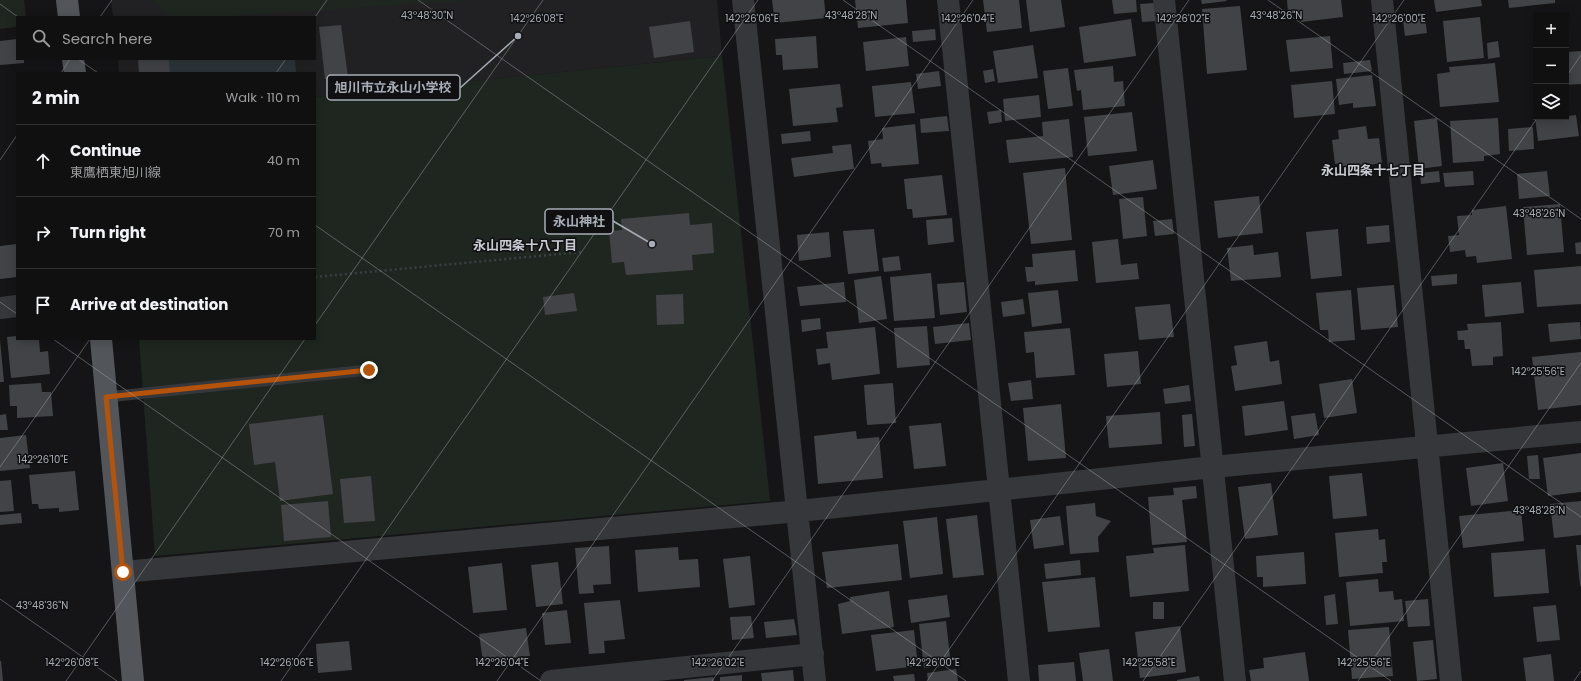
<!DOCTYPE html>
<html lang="en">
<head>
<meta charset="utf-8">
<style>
	:root { --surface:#101011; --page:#1e1e1f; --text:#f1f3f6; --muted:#9c9d9f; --line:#303031 }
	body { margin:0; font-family:Poppins,"Noto Sans JP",sans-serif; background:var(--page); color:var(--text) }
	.controls { position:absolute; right:12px; top:12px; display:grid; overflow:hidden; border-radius:0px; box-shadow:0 2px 10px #0003 }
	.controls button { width:36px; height:36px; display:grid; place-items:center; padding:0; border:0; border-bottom:1px solid var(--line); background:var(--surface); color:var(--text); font:20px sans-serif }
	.stop { position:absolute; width:12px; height:12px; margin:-9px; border:3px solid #b45309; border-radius:50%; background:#fff }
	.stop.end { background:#b45309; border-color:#fff; box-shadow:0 1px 4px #0008 }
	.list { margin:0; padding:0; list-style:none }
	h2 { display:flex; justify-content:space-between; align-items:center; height:52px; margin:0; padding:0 16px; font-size:17px }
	h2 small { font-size:13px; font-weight:400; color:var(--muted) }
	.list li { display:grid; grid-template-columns:26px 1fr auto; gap:12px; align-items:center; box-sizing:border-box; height:72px; padding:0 16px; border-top:1px solid var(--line) }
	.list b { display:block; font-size:15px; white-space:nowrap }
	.list p { margin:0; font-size:13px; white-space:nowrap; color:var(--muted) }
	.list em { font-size:13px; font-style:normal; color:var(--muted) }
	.icon { flex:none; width:22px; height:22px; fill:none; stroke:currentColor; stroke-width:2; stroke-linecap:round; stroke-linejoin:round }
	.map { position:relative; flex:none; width:1581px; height:681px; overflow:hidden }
	.search { position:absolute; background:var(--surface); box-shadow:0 2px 10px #0003; left:16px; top:16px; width:300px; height:44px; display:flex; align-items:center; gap:10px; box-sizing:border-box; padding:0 14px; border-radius:0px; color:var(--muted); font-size:15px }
	.panel { position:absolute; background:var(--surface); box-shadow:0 2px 10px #0003; left:16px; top:72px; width:300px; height:268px; border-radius:0px }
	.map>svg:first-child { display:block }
</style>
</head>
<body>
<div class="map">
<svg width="1581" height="681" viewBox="0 0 1581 681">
	<rect width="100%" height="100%" fill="#151517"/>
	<path fill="#212123" d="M111 0H717L722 56 315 97V73H119L118 59H315V17H113Z"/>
	<path fill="#1f261f" d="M0 0H24L26 17H17V27L0 29Z
		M153 0H472L217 17H169Z
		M722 56 770 501 155 556 139 339H315V97Z"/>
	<path fill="#2c353a" d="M169 59H295L296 73H170Z"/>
	<path fill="#414347" d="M772 0H824L826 18 775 23Z
		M855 0H906L908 23 858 28Z
		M983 0H1019L1022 28 987 32Z
		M1026 0H1061L1065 27 1030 32Z
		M1112 0H1136L1137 12 1114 14Z
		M1201 0H1226L1227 1 1202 4Z
		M1287 0H1341L1343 17 1301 22 1300 12 1288 13Z
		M1434 0H1481L1482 6 1436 12Z
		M1508 0H1555V3L1509 8Z
		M1154 3 1156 21 1142 22 1140 4Z
		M1240 6 1247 70 1207 74 1202 9Z
		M1480 17 1484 58 1447 62 1443 21Z
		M1425 18 1427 33 1405 36 1403 21Z
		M1131 19 1136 56 1084 63 1079 27Z
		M690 21 694 52 654 58 649 27Z
		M341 25 348 77 325 79 319 27Z
		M935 29 936 40 913 42 912 31Z
		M816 36 818 68 783 70 782 55H776L775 39Z
		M1330 36 1333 68 1290 72 1286 40Z
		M906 37 909 66 866 71 863 42Z
		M17 39V59H24V63L0 65V41Z
		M1498 41 1500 57 1488 59 1487 43Z
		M1033 45 1038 78 998 83 993 51Z
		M1581 51V84L1566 85V52Z
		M138 59H169L170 73H139Z
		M1370 60 1372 71 1344 74 1343 63Z
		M1495 63 1499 102 1440 107 1437 74 1450 72 1449 67Z
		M1113 66 1114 82 1123 81 1125 106 1083 110 1081 90 1077 91 1074 70Z
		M1068 68 1073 106 1048 109 1043 71Z
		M993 69 995 81 985 83 983 71Z
		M939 71 941 86 918 89 916 74Z
		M1372 75 1376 106 1353 108V103L1339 105 1336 79Z
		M1332 81 1335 114 1294 118 1291 85Z
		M911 82 915 113 875 117 872 86Z
		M840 84 843 107 836 108 838 122 793 126 789 89Z
		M1039 95 1041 117 1005 121 1003 99Z
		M1566 104 1568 116 1576 115 1579 136 1538 141 1534 109H1536V117H1566Z
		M1001 110 1002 122 989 124 987 112Z
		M1132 112 1137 151 1088 156 1084 117Z
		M947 116 949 131 921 133 920 119Z
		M1437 118 1442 166 1419 169 1414 121Z
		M1498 118 1500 154 1484 156V161L1453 163 1450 121Z
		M1069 119 1073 157 1009 163 1006 140 1043 136 1042 122Z
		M915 124 919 164 882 167 881 163 871 164 868 141 883 139 882 128Z
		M1366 126 1368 139 1379 138 1382 163 1343 169 1342 163 1335 164 1332 140 1339 139 1338 130Z
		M1533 127 1534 149 1509 151 1508 129Z
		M810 131 811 141 782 144 781 134Z
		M851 144 854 169 794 177 791 158 833 153 832 146Z
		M1153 160 1157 189 1113 195 1109 166Z
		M1065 168 1072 240 1031 244 1023 173Z
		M1439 171 1440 182 1421 184 1420 173Z
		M1473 171 1474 185 1445 187 1443 173Z
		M1547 171 1550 196 1519 199 1517 174Z
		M942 175 947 215 913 218 912 209H907L904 179Z
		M1259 196 1263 233 1218 238 1214 201Z
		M1143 197 1147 236 1123 239 1119 199Z
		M1560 204 1564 252 1527 255 1523 207Z
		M1506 206 1512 259 1477 263 1476 256 1466 257 1465 250 1450 252 1448 236 1459 235 1457 216 1472 215V210Z
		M689 213 690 225 712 223 714 253 692 255 693 270 626 275 624 262 612 263 609 231 622 230 621 219Z
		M952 218 954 242 928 245 926 220Z
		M1172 219 1174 234 1155 236 1153 221Z
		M1389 225 1390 242 1367 244 1366 227Z
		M874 229 879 271 848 274 843 231Z
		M1338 229 1342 276 1311 279 1306 232Z
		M829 232 831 257 799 261 797 235Z
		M1118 239 1121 265 1137 263 1139 279 1096 283 1092 242Z
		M1581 242V254H1576L1575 243Z
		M17 244V277L0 279V246Z
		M1253 245 1254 255 1278 252 1281 277 1231 281 1227 248Z
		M1075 250 1078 281 1035 285V281L1027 282 1025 267H1033L1032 254Z
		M899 256 901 270 884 272 882 258Z
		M1581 266V304L1537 307 1534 270Z
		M931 273 935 318 894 321 890 277Z
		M1457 274V284L1432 286 1431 276Z
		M881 276 887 319 859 323 854 280Z
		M844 282 846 302 800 306 797 287Z
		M964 282 967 312 940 315 937 284Z
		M1521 282 1524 313 1485 317 1482 285Z
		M1394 285 1398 327 1361 330 1357 288Z
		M1058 290 1062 323 1032 327 1028 293Z
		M1351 290 1355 340 1329 342 1328 330H1320L1316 293Z
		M574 293 577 311 545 315 543 297Z
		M683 294 684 324 657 325 656 295Z
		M1023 299 1025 314 1003 317 1001 302Z
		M1170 304 1174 337 1139 340 1135 307Z
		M820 318 821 329 802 332 801 320Z
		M1501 322 1503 356 1493 357V365L1472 366 1470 349H1465L1464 340H1458L1457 331 1468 330 1467 324Z
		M1580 322 1581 339 1550 342 1548 324Z
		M969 323 971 340 935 344 933 327Z
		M927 326 930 365 897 368 894 328Z
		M875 327 880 374 832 380 830 363 818 365 816 349 828 348 826 332Z
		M1070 328 1075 375 1036 378 1034 352 1026 353 1024 332Z
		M17 336V339H39L40 352 48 351 50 374 11 378 7 337Z
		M0 340 4 382H0Z
		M1267 341 1270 362 1279 360 1282 384 1235 391 1231 366 1237 365 1234 346Z
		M1138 351 1141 384 1107 387 1104 354Z
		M1581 352V405L1538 410 1532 357Z
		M1352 379 1357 413 1324 418 1319 384Z
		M1031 380 1033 399 1011 401 1008 383Z
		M41 383 42 392H51L53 416 17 418V406H10L9 385Z
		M893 383 896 423 867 425 864 385Z
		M1189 385 1191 401 1165 404 1163 389Z
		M1284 401 1288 430 1245 436 1242 406Z
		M1061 404 1066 458 1028 461 1023 408Z
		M1160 412 1162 444 1109 448 1106 416Z
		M1315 413 1319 435 1294 439 1291 416Z
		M6 414 8 430H0V415Z
		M1192 414 1195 446 1184 447 1182 415Z
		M323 415 333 494 280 501 275 462 254 465 249 424Z
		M941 423 946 466 914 469 909 426Z
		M856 431 857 439 879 437 883 478 818 484 814 436Z
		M26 435 30 468 0 471V438Z
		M1581 453V492L1548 496 1543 458Z
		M1538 455 1540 479H1529L1527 456Z
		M1503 463 1508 501 1471 506 1466 468Z
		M75 471 79 510 59 512V508L39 509 38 504H32L29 475Z
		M1362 473 1367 516 1333 519 1329 476Z
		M371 476 375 521 344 523 340 479Z
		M11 480 14 511 0 512V481Z
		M1271 483 1278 535 1245 539 1238 487Z
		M1196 486 1197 498 1182 500 1187 542 1152 545 1148 497 1174 495 1173 488Z
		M328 501 331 537 284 541 281 505Z
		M1581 501V535L1554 538 1550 504Z
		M1095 503 1096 516 1111 521 1098 537 1099 552 1070 554 1066 506Z
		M1521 510 1524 541 1463 548 1459 516Z
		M21 513 22 523 0 525V515Z
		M977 515 984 575 953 578 946 519Z
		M1060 516 1064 545 1034 549 1030 520Z
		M937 517 943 574 910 578 903 521Z
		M1378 529 1379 540 1385 539 1387 562H1382L1383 573 1339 577 1335 533Z
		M898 544 902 580 827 588 822 552Z
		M1185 545 1189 591 1130 597 1126 556 1154 553 1153 548Z
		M1576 545H1581V586H1580Z
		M609 546 611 584 593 585 594 593 579 594 575 548Z
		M678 547 679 560 698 559 700 587 638 592 635 550Z
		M1545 549 1549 593 1494 597 1491 553Z
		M1304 552 1306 584 1263 587V577H1257L1256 556Z
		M750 556 755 605 729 608 723 559Z
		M1080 560 1081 575 1046 579 1044 564Z
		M558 562 563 604 536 607 531 565Z
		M502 563 507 610 473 613 468 567Z
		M1095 577 1100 627 1048 632 1042 582Z
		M1378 579 1379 592 1393 591 1394 600 1402 599 1404 621 1350 626 1346 582Z
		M889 591 894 627 842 634 838 604 850 601V597Z
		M1335 594 1338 624 1326 625 1324 596Z
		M947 595 950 617 911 623 908 600Z
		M1428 599 1430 626 1408 627 1405 601Z
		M620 600 625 639 604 641 605 653 589 654 584 603Z
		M1153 602H1164V619H1153Z
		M1556 605 1560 640 1537 642 1533 607Z
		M567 610 571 643 545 645 542 613Z
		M751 616 754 638 732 640 730 617Z
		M794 619 797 635 766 638 764 622Z
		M946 621 951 665 924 668 919 624Z
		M1180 626 1186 672 1140 678 1135 632Z
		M1389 627 1393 676 1352 679 1348 630Z
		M526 628 530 656 483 662 479 634Z
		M914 630 918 666 876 671 871 635Z
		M1433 640 1437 679 1417 681 1413 642Z
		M349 641 352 670 318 673 316 644Z
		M1109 649 1113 681H1083L1079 653Z
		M1305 652 1309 681H1251L1249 670 1264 668 1263 658Z
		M1551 654 1554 681H1526L1523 658Z
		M0 661H1L3 681H0Z
		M1074 662 1076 681H1039L1038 665Z
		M956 669 958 681H928L927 673Z
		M793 670 794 681H762L761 673Z
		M914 674 915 681H894L893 676Z
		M742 675V681H720V677Z
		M1199 676 1200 681H1177V680Z
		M713 677 714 681H684V680Z"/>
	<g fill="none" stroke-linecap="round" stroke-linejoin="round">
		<path stroke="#3c3e42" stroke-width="2.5" stroke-dasharray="2 3" stroke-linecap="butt" d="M315 277 581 252"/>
		<path stroke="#36373b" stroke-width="11" d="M107 397 369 370"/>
		<path stroke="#36373b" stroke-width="22" d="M743 0 815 681
			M948 0 1019 681
			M1164 0 1235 681
			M1382 0 1451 681
			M0 308 17 306
			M123 572 799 511 1213 467 1581 432
			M551 681 813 654"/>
		<path stroke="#52555a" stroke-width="22" d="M67 0 69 17
			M73 59 75 73
			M101 339 133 681"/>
	</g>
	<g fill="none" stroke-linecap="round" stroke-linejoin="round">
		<path stroke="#b45309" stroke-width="5" d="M123 572 106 397 369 370"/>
	</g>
	<path fill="none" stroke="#a7adb6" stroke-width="1" stroke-opacity="0.45" d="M418 0 1391 681M843 0 1581 517M1268 0 1581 219M0 4 18 17M100 17 112 0M315 17 327 0M78 59 98 73M61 73 70 59M276 73 286 59M1566 77 1581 55M0 160 17 135M315 225 966 681M0 302 17 314M315 325 543 0M53 339 541 681M0 467 90 339M0 599 117 681M66 681 305 339M281 681 758 0M497 681 973 0M712 681 1189 0M927 681 1404 0M1143 681 1538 117M1358 681 1581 363M1574 681 1581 671"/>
	<g text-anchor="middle" stroke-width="3" stroke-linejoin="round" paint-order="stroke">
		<g font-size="13" font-weight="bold" fill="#c8ccd2" stroke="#101012">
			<text x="1373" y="175">永山四条十七丁目</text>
			<text x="525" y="250">永山四条十八丁目</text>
		</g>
	</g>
	<g font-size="10" text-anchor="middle" fill="#a7adb6" stroke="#101012" stroke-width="3" stroke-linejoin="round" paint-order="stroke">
		<text x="427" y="19">43°48'30"N</text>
		<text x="851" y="19">43°48'28"N</text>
		<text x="1276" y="19">43°48'26"N</text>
		<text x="537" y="22">142°26'08"E</text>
		<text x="752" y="22">142°26'06"E</text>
		<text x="968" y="22">142°26'04"E</text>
		<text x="1183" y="22">142°26'02"E</text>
		<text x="1399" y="22">142°26'00"E</text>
		<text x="1539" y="217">43°48'26"N</text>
		<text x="1538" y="375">142°25'56"E</text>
		<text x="43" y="463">142°26'10"E</text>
		<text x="1539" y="514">43°48'28"N</text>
		<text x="42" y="609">43°48'36"N</text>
		<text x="72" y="666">142°26'08"E</text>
		<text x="287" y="666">142°26'06"E</text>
		<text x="502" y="666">142°26'04"E</text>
		<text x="718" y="666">142°26'02"E</text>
		<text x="933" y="666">142°26'00"E</text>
		<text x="1149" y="666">142°25'58"E</text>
		<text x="1364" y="666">142°25'56"E</text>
	</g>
	<path fill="none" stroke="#a7adb6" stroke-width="1.5" d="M518 36L460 88M652 244L613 221"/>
	<g fill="#a7adb6" stroke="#101012" stroke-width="1.5">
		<circle cx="518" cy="36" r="4"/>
		<circle cx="652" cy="244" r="4"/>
	</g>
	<g fill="#101012" stroke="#a7adb6" stroke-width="1.5">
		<rect x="327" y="75" width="133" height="25" rx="4"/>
		<rect x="545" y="209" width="68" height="25" rx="4"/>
	</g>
	<g font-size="13" text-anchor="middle" font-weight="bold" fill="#a7adb6">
		<text x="393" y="92">旭川市立永山小学校</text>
		<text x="579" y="226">永山神社</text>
	</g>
</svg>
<div class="controls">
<button>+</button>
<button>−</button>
<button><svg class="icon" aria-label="layers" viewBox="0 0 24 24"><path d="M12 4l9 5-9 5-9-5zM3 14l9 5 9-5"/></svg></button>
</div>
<div class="stop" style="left:123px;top:572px"></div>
<div class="stop end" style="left:369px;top:370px"></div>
<div class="search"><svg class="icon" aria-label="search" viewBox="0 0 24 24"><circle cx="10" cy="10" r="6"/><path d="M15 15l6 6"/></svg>Search here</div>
<section class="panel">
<h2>2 min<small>Walk · 110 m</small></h2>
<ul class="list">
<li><svg class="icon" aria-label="ahead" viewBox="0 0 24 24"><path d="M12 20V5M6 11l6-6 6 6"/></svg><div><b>Continue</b><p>東鷹栖東旭川線</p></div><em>40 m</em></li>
<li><svg class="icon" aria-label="right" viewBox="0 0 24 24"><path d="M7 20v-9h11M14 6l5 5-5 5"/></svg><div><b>Turn right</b></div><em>70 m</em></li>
<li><svg class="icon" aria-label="arrive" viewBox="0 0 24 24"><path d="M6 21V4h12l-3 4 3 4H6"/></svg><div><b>Arrive at destination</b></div></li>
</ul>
</section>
</div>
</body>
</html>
